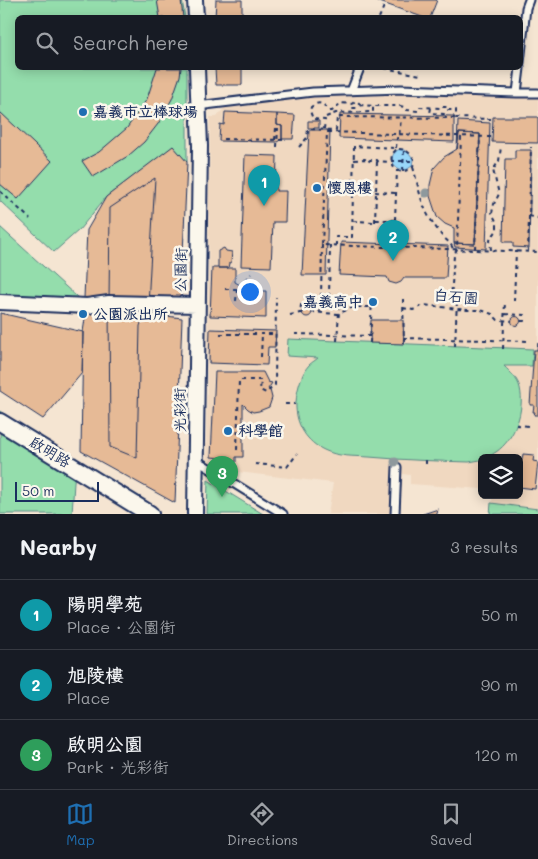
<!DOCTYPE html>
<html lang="en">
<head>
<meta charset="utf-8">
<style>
	:root { --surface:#171b24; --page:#20242c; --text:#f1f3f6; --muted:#9ea1a6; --line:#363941; --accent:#1f6fb2 }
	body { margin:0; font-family:Mali,"LXGW WenKai TC",sans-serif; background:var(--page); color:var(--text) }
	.controls { position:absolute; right:15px; bottom:15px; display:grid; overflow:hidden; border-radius:8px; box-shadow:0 2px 12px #0003 }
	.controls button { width:45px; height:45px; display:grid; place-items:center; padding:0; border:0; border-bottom:1px solid var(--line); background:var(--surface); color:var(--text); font:25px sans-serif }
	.scale { position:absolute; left:15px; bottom:12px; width:84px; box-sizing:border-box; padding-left:5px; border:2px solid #1b2f5e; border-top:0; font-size:14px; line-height:18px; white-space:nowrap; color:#1b2f5e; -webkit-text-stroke:4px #fbf7ec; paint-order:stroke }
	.you { position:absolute; left:249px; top:291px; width:18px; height:18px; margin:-12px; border:4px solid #fff; border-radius:50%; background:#1a73e8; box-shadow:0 0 0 8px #1a73e833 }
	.badge { display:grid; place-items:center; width:32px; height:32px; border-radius:50%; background:var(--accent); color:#fff; font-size:16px; font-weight:700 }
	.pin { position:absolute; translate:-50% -41px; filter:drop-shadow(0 1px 2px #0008) }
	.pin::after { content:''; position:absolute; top:26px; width:18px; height:15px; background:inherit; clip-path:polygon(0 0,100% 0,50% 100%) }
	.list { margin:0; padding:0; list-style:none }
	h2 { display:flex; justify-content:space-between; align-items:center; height:65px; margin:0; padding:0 20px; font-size:21px }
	h2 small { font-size:16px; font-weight:400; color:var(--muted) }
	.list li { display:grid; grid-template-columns:32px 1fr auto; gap:15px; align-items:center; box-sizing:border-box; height:70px; padding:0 20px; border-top:1px solid var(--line) }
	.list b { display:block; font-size:19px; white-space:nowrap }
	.list p { margin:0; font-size:16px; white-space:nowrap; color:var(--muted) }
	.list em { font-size:16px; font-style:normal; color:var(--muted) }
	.icon { flex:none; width:28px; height:28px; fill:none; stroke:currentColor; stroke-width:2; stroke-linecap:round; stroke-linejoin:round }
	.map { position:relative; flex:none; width:538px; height:514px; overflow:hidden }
	.search { position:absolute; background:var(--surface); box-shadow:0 2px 12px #0003; left:15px; right:15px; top:15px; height:55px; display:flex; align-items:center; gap:12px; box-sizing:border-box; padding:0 18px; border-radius:8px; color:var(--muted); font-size:19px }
	.sheet { height:275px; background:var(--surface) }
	nav { display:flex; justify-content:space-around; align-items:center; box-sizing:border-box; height:70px; border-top:1px solid var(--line); background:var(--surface); font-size:14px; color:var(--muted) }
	nav a { display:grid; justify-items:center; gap:2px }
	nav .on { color:var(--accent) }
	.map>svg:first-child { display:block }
</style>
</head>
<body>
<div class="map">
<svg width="538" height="514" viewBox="0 0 538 514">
	<rect width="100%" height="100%" fill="#f5e5d2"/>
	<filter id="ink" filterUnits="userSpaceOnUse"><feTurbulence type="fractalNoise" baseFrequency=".02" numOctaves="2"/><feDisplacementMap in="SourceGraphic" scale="10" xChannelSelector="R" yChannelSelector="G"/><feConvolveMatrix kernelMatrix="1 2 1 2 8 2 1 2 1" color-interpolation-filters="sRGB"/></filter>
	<g filter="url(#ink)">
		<path fill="#f0d8c0" d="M401 93 538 98V514H490L493 495H519V458H482V489L410 484V475L403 474 400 514H328L333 483 220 470 206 462 210 117H217L226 106 313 96Z"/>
		<path fill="#94ddac" stroke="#588685" d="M0 0H182L185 17 18 18V68H187V162L173 147 106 197 79 230 54 252 0 201Z
			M0 227 87 306 0 300Z
			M288 339 533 349 532 366H504C510 372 518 379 520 388 525 410 515 439 496 452 491 455 487 458 482 458V460H480L469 462C436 461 402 460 369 457 354 456 338 457 324 450 307 442 297 426 296 408 295 396 301 373 309 365 312 362 316 360 318 358L287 356Z
			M0 411 75 467 72 514H0Z
			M208 480 263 514H207Z
			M491 503 538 509V514H490Z"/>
		<path fill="#99d7fa" stroke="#6794bc" d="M400 149C406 150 410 153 413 159L412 166 406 170 398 169C390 163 390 153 400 149Z"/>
		<path fill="#e6ba96" stroke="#1b2f5e" d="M157 0H181L183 18H160Z
			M216 0H242V18H215Z
			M374 0H437L430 18H425Z
			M157 68H181L180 76 172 99 158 124 144 142 128 156 93 177 82 161 99 152 127 128 147 99Z
			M215 68H242V85H216Z
			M0 112 52 161 18 199 0 184Z
			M225 112 277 114V125L282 126V139L277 142 219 141 220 124 224 125Z
			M277 114 295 115 293 139H282V126L277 125Z
			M340 114 454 116V142L339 138Z
			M493 117H538V143L492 142Z
			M308 121H319V128H308Z
			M458 121 490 123 486 249 455 247 454 243 475 244 480 134 459 133 457 149Z
			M309 130H330L326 275H302Z
			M459 133 480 134 475 244 454 243V228L445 224 437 217 430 196V185L434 168 444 157 457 149Z
			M173 146 187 162 181 300 84 298 87 230 106 197Z
			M515 150H531L529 248 513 247V242H503L505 159H515Z
			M245 155 277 156 276 191H286L285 222H273L271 267 241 266Z
			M155 178 148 305 140 326 137 458 110 447 109 303 110 208Z
			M341 242 448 246 446 278H404L401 282 396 284 389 282 387 277 339 275Z
			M224 248 226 251 232 252 231 262 229 263 228 268H218V251Z
			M212 268H235V282L240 285 243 291H266V318L210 316Z
			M87 306 182 318 175 503 81 451 83 332Z
			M302 312a5 5 0 1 1 10 0a5 5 0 1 1-10 0Z
			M0 313 83 332 82 373 43 419 0 391Z
			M511.5 321a4.5 4.5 0 1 1 9 0a4.5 4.5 0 1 1-9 0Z
			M371 320H403L404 344 370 343Z
			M210 329 276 331 275 347H268L267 365 209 363Z
			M538 343V415H534L535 412H533L534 405H530L534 350H537Z
			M215 372H263L268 382 272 383 268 389 270 390 272 398 269 407 259 411 253 412 248 409 243 404V457H236V462L231 461V459L211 457Z
			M523 454 534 455 533 461 538 462 535 489 519 487V459L522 460Z
			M438 509 437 514H423Z"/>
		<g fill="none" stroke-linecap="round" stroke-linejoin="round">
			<g stroke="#1b2f5e" stroke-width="11">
				<path id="service" d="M520 63 526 8 529 0
					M351 91 360 68
					M517 93H538
					M197 106 313 92 401 89 517 93 520 68
					M196 460 283 514
					M395 514 397 467"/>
			</g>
			<g stroke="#1b2f5e" stroke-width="18">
				<path id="minor" d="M195 0 196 18
					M0 302 87 306 109 303 197 305
					M195 514 200 146 197 68"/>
			</g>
			<g stroke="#1b2f5e" stroke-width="20">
				<path id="tertiary" d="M0 422 150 514"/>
			</g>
			<path stroke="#1b2f5e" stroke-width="2" stroke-dasharray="4 4" stroke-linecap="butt" d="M379 18 385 4
				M384 68 421 75
				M361 105 358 102 355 101 352 104V108H357L361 105 373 106H400L404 107 407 110 418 111 420 107 442 108V107H447V110H456V118L491 119
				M431 108 430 113 444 114V112
				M326 117 336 113 373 112V106
				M324 129 325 120 313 119 310 111 311 107C320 100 323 104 330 111H332L341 103 352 104
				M491 137 327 132 322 245 538 252
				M223 139 287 140
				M275 140 276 128H278
				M277 147 278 128
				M299 147 307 138 308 129 336 130 337 117 456 118
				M396 148 397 138H399L401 118
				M399 149C406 149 410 153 414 159L413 167C400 177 389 169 392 154L396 150Z
				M354 160 365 159 368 162 370 160H377V161L390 162
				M391 161H414
				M413 167C418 184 420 201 429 217 433 223 438 231 443 237 447 241 451 243 453 249
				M403 171 404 149
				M354 188 376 189V192L396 193
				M0 191 30 219
				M529 216 538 218
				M353 221 375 222 376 220H394
				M375 222 377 161
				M394 244 397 170
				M336 246V237H352L354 146 396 148
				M475 249 480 137
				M491 250 490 240 497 230V223L492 213 494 204 499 194 493 170 499 161 501 147
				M528 252 531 147
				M225 289H237L251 274
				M321 297 322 245
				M329 297 330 245
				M403 299 404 344
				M451 300 454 255 457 249 461 136
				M236 301 237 289
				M514 301 516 251
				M403 308 413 310 424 305 467 310H481L492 314 498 320 512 321
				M311 312 338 314 353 307H371
				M303 313H300L301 305H316L320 312
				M505 314 524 315V321H520
				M290 315 300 313
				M220 334H276
				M295 334 370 336
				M403 338 530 341
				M337 341 340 297
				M370 343 372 298
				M455 346 457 300
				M503 349 505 301
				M261 357 262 334
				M285 404H295
				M516 425 529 426
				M237 450 239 380H261L260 390 266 393 275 385 276 297
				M426 460V468
				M255 464 287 467 297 454"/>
			<use href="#service" stroke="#fbf7ec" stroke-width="7"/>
			<use href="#minor" stroke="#fbf7ec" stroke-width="14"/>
			<use href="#tertiary" stroke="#fbf7ec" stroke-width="16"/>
		</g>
		<g fill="#8e999d">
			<circle cx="426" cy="193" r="4.5"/>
			<circle cx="399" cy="235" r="4.5"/>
			<circle cx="395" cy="462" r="4.5"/>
		</g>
	</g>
	<g fill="#1f6fb2" stroke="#fbf7ec" stroke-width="2">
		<circle cx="83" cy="112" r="5"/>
		<circle cx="317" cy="188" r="5"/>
		<circle cx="373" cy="302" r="5"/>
		<circle cx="83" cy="314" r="5"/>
		<circle cx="228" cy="431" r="5"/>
	</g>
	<g text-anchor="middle" stroke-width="5" stroke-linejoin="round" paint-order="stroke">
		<g font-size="15" font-weight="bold" fill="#1b2f5e" stroke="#fbf7ec" text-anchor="start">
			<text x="93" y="117">嘉義市立棒球場</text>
			<text x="327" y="193">懷恩樓</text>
			<text x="363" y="307" text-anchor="end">嘉義高中</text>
			<text x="93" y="319">公園派出所</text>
			<text x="238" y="436">科學館</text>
		</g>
		<g font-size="15" fill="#1b2f5e" stroke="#fbf7ec">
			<text transform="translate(181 270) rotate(-89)" y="5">公園街</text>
			<text transform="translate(456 297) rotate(5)" y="5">白石園</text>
			<text transform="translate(180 410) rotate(-90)" y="5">光彩街</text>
			<text transform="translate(50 452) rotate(31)" y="5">啟明路</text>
		</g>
	</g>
</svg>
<div class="controls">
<button><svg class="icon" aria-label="layers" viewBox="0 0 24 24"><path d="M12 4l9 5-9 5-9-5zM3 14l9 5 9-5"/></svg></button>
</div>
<div class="scale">50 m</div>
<div class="you"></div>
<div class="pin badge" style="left:264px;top:206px;background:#0f9aa8">1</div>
<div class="pin badge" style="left:393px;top:261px;background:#0f9aa8">2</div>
<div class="pin badge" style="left:222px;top:497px;background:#2e9e5b">3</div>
<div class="search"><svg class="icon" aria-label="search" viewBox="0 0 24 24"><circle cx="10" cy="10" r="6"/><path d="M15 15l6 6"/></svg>Search here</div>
</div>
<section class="sheet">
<h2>Nearby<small>3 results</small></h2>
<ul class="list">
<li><span class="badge" style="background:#0f9aa8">1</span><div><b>陽明學苑</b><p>Place · 公園街</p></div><em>50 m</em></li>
<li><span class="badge" style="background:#0f9aa8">2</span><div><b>旭陵樓</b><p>Place</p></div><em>90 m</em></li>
<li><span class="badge" style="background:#2e9e5b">3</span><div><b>啟明公園</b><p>Park · 光彩街</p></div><em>120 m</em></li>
</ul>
</section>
<nav>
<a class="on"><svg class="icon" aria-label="map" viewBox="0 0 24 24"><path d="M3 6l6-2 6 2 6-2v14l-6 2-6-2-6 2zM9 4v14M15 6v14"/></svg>Map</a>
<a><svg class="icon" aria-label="directions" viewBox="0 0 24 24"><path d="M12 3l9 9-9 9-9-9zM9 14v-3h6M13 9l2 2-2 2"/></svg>Directions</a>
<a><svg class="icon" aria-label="saved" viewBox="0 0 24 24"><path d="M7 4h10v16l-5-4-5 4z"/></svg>Saved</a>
</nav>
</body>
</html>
